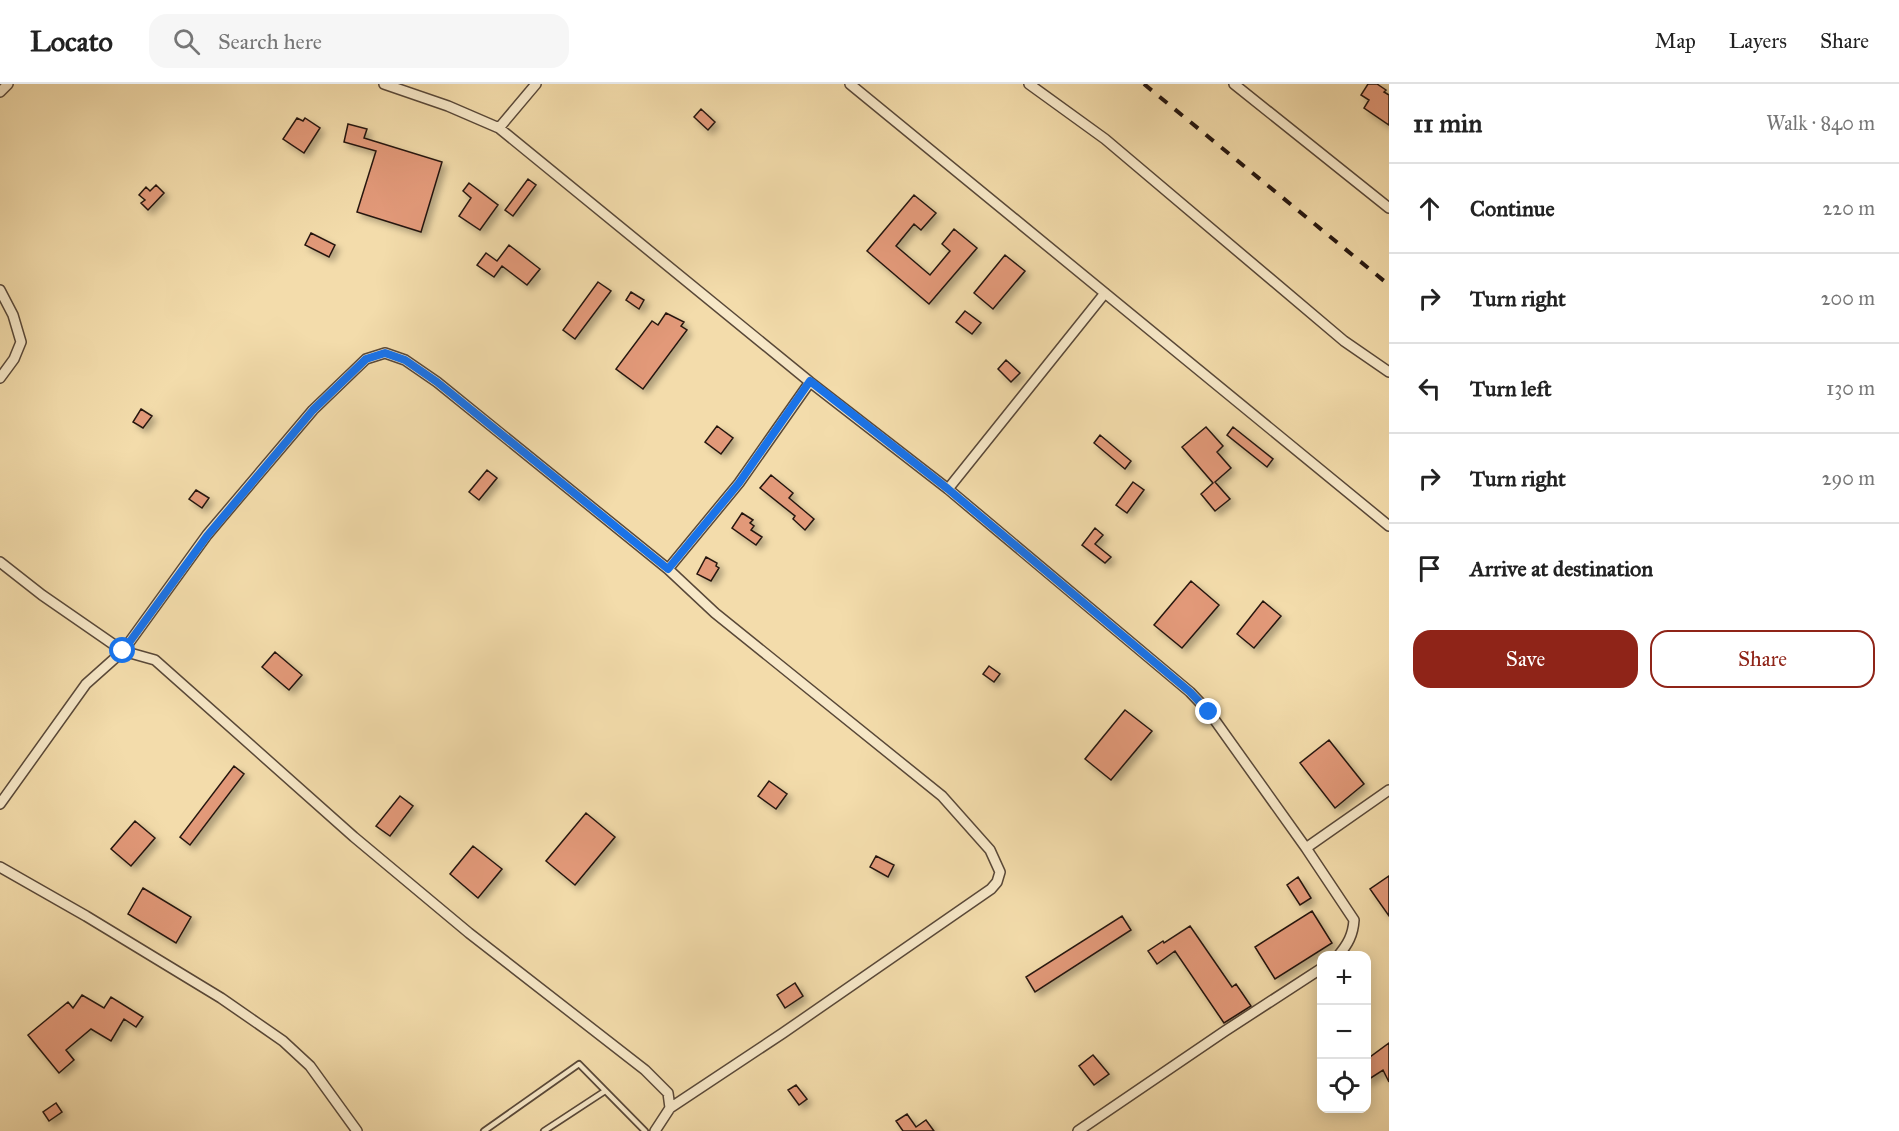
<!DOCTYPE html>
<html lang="en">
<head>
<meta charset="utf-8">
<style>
	:root { --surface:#fff; --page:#f6f6f6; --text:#222; --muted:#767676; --line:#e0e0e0; --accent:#8f2418 }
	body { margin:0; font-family:"IM FELL Great Primer",serif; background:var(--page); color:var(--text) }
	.controls { position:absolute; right:18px; bottom:18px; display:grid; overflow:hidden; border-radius:12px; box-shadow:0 3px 15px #0003 }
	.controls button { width:54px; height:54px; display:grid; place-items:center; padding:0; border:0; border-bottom:2px solid var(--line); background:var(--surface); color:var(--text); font:30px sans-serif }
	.stop { position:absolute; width:18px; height:18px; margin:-14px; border:4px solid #1a73e8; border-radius:50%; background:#fff }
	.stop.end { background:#1a73e8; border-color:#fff; box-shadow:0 2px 6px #0008 }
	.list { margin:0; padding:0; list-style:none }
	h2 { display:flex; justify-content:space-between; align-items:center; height:78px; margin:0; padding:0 24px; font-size:26px }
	h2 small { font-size:20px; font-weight:400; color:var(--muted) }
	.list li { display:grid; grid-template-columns:39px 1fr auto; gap:18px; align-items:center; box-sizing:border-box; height:90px; padding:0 24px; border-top:2px solid var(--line) }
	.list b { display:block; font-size:22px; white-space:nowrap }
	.list em { font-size:20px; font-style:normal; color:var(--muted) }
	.actions { display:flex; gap:12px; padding:18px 24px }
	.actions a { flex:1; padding:14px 0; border:2px solid var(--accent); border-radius:18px; text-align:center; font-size:21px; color:var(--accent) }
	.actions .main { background:var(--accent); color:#fff }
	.icon { flex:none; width:33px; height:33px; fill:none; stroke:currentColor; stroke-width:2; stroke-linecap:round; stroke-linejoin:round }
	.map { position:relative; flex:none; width:1389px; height:1047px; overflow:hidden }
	header { display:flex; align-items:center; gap:36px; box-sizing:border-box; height:84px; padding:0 30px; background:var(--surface); border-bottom:2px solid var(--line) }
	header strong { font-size:28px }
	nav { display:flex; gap:33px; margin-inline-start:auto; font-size:21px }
	.search { width:420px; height:54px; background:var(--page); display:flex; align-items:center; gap:15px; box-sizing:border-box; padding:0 21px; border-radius:18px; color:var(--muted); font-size:22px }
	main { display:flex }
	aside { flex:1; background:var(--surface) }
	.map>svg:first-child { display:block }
</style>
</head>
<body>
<header>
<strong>Locato</strong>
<div class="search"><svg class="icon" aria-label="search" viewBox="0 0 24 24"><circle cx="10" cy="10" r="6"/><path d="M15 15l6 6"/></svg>Search here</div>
<nav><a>Map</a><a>Layers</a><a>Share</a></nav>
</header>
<main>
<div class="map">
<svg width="1389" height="1047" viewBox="0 0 1389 1047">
	<defs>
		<filter id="shadow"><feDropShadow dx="4.5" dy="4.5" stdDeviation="3" flood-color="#0004"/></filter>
	</defs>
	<rect width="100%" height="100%" fill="#f3dcab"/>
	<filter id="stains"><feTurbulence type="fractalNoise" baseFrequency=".00333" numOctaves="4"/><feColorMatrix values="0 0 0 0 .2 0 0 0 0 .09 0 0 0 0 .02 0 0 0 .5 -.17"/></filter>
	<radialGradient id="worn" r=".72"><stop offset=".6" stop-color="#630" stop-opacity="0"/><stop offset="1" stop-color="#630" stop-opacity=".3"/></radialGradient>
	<path fill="#e29979" stroke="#261711" stroke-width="1.5" filter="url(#shadow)" d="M1368 0H1377L1386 6 1384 8 1389 11V41L1364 24 1369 16 1361 11Z
		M701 25 715 38 708 46 694 33Z
		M297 34 303 37 305 34 320 44 304 69 283 55Z
		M348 40 367 45 364 54 442 78 421 148 357 128 376 67 344 58Z
		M528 95 536 101 513 132 505 126Z
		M469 99 498 121 480 146 459 132 471 114 463 107Z
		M156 101 164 109 148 126 141 119 145 116 139 111 146 103 150 107Z
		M914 111 936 129 921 146 914 140 896 162 930 191 950 167 942 160 954 145 977 164 929 220 867 167Z
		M311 149 335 161 329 173 305 161Z
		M509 161 540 185 527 201 502 182 494 193 477 181 486 169 497 177Z
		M1005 171 1025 187 993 225 974 209Z
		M598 198 611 207 575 255 563 246Z
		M631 208 644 216 639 225 626 216Z
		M965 227 981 239 972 250 956 238Z
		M666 229 684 238 681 242 687 246 643 305 616 285 652 237 658 241Z
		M1006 276 1020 289 1011 298 998 285Z
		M141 325 152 332 143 344 133 338Z
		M717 342 733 354 721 370 705 358Z
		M1206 343 1223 362 1217 368 1231 384 1215 398 1230 415 1215 427 1201 410 1213 399 1182 363Z
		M1233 343 1273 375 1267 383 1227 351Z
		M1100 351 1131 377 1125 385 1094 359Z
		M487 386 497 394 479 416 469 408Z
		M771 391 793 409 789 414 814 435 805 446 793 435 795 432 760 404Z
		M1133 398 1144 406 1127 429 1116 421Z
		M196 406 209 414 202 424 189 415Z
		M742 429 753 436 750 439 754 442 751 446 762 453 756 461 732 444Z
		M1095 444 1103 451 1095 460 1111 473 1105 479 1082 461Z
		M706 473 717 479 716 482 719 484 711 497 697 490Z
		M1191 497 1219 521 1182 564 1154 541Z
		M1263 517 1281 532 1254 564 1237 550Z
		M275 568 302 591 289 606 262 583Z
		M989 582 1000 590 994 598 983 590Z
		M1125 626 1152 647 1111 696 1085 675Z
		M1329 656 1364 700 1335 724 1300 679Z
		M234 682 244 690 190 761 180 753Z
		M769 697 787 710 776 725 758 712Z
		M400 712 413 722 390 752 376 742Z
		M586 729 615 753 575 801 546 777Z
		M135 737 155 754 131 782 111 765Z
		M473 762 502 785 478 814 450 790Z
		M876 772 894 781 888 793 870 783Z
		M1389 792V832L1370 805Z
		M1298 793 1311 814 1300 821 1287 801Z
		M143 804 191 833 176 859 128 830Z
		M1312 827 1332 859 1275 895 1255 863Z
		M1122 832 1131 846 1035 908 1026 893Z
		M1190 842 1232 903 1236 900 1251 922 1224 939 1175 867 1157 880 1148 867 1163 857 1164 859Z
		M795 899 803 912 785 924 777 911Z
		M82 911 104 924 111 913 143 933 136 943 124 935 111 957 91 945 66 966 74 976 59 989 28 951 68 918 73 924Z
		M1389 959V998L1383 986 1366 997V976Z
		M1093 971 1109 990 1094 1001 1079 982Z
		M796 1001 807 1015 799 1021 788 1006Z
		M56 1019 62 1028 49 1037 43 1028Z
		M907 1030 916 1043 926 1036 934 1047H903L896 1037Z"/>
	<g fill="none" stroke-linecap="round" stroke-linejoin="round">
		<g stroke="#594838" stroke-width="8">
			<path id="lane" d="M484 1047 579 980 645 1047
				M544 1047 605 1007"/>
		</g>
		<g stroke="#594838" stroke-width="12">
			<path id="street" d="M384 0 448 22 499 44 810 298 948 405 1190 608 1209 628 1306 764 1354 836C1353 851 1348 860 1338 872
				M850 0 1389 442
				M1029 0 1105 55 1344 257 1389 288
				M1234 0 1389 124
				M0 8 8 0
				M499 44 536 0
				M0 206 13 231 21 258 14 275 0 294
				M948 405 1105 209
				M0 478 42 511 123 567 155 576 354 753 469 849 645 986 668 1009 670 1024 655 1047
				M668 485 739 399 810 298
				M0 720 86 600 123 567 207 451 313 326 366 275 385 269 405 276 437 298 668 485 715 529 942 712 990 766 1000 788 997 798 991 805 783 949 670 1024
				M1306 764 1389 706
				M0 783 86 832 221 914 283 957 310 982 357 1047
				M1078 1047 1225 947 1322 884"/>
		</g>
		<use href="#lane" stroke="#f7e8c8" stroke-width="4.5"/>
		<use href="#street" stroke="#f7e8c8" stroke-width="9"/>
		<path stroke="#261711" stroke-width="4" stroke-dasharray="10 10" stroke-linecap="butt" d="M1144 0 1389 201"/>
	</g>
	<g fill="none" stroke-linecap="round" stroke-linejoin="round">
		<path stroke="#1a73e8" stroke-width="8" d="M123 567 207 452 313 326 366 275 385 269 405 276 437 298 668 485 739 399 810 297 948 405 1190 608 1209 628"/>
	</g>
	<rect width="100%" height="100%" filter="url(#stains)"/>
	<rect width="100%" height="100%" fill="url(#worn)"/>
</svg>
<div class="controls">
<button>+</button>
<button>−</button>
<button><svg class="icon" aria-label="locate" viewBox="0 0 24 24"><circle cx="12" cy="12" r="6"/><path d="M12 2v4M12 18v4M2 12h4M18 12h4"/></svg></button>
</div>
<div class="stop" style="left:123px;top:567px"></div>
<div class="stop end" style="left:1209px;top:628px"></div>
</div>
<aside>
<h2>11 min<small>Walk · 840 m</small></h2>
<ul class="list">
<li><svg class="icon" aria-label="ahead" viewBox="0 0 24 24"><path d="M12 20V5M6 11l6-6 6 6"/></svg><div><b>Continue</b></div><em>220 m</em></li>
<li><svg class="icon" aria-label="right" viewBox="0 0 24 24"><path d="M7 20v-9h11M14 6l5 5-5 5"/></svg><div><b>Turn right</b></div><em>200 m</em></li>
<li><svg class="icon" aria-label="left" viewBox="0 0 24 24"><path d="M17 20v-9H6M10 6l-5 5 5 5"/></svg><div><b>Turn left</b></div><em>130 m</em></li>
<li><svg class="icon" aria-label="right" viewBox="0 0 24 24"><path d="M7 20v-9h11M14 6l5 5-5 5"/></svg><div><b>Turn right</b></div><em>290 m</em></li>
<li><svg class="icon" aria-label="arrive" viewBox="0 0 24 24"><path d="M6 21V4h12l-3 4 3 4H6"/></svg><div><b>Arrive at destination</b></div></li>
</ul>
<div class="actions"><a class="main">Save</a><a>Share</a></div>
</aside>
</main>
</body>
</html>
